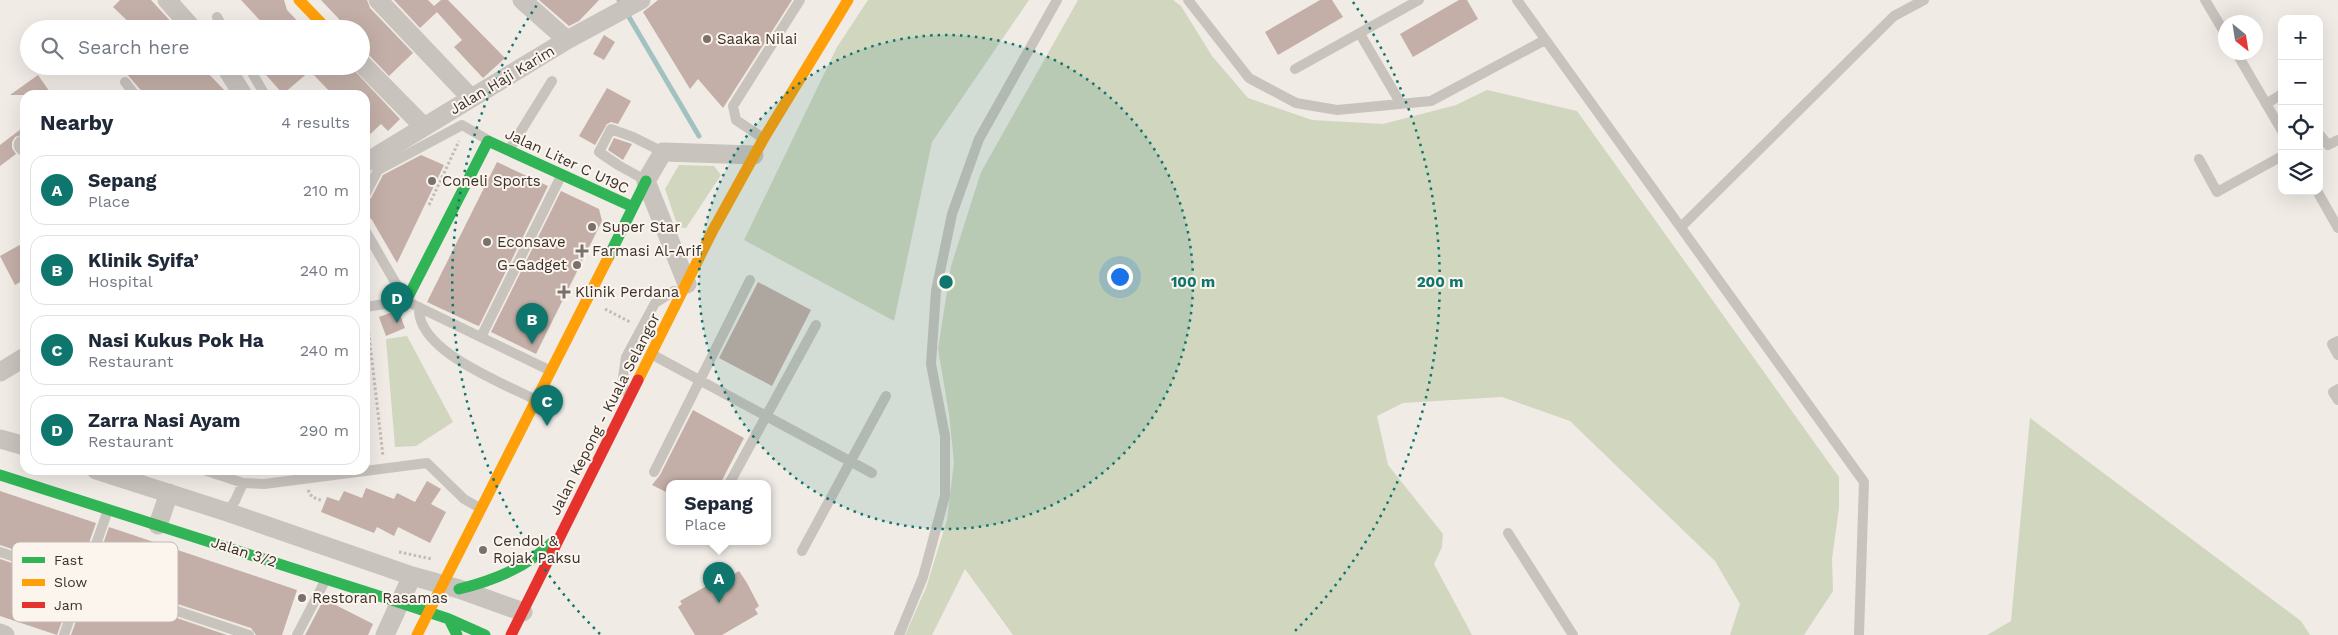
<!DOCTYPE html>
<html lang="en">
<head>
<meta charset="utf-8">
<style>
	:root { --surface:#fff; --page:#f2f2f3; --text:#1f2937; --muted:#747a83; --line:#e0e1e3; --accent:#0f766e }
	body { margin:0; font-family:"Work Sans",sans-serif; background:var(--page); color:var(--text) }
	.controls { position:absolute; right:15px; top:15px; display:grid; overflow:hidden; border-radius:10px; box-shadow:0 5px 20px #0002 }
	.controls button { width:45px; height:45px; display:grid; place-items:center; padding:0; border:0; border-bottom:1px solid var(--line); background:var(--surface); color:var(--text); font:25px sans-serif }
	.compass { position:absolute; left:2218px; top:15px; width:45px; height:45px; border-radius:50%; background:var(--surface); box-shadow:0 5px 20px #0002; rotate:150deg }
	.you { position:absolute; left:1119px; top:276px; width:18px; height:18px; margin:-12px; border:4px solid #fff; border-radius:50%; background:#1a73e8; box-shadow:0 0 0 8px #1a73e833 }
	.badge { display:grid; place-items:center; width:32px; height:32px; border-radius:50%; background:var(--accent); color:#fff; font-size:16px; font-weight:700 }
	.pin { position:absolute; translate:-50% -41px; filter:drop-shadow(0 1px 2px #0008) }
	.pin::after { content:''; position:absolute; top:26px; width:18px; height:15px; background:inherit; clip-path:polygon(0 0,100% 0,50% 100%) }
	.popup { position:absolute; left:666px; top:480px; width:105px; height:65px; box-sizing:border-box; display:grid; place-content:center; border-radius:10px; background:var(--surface); filter:drop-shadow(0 1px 4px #0005); font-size:16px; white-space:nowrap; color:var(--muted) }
	.popup b { font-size:19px; color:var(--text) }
	.popup::after { content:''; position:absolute; left:50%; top:100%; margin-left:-10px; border:10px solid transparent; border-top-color:var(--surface) }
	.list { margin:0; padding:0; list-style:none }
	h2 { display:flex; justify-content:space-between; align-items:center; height:65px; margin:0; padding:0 20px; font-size:21px }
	h2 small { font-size:16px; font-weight:400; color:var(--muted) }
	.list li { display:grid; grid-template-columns:32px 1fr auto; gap:15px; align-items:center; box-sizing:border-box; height:70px; margin:0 10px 10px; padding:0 10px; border:1px solid var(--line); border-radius:15px }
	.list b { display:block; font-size:19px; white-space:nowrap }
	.list p { margin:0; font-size:16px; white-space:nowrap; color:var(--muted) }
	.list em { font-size:16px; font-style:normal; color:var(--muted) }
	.icon { flex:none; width:28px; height:28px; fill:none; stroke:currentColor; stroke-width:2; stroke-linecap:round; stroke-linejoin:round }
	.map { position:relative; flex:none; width:2338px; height:635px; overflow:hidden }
	.search { position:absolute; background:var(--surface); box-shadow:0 5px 20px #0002; left:20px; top:20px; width:350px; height:55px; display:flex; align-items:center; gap:12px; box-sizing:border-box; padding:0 18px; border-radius:28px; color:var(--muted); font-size:19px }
	.panel { position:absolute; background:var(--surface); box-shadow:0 5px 20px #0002; left:20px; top:90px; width:350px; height:385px; border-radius:15px }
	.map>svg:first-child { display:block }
</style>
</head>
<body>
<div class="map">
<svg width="2338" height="635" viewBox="0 0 2338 635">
	<rect width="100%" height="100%" fill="#f0ebe5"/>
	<path fill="#d1d6bf" d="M868 0H1029L932 142 894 321 744 240 837 47Z
		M1078 0H1173L1181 6 1212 56 1248 98 1312 120 1383 124 1456 105 1487 90 1577 111 1839 477V508L1832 559 1833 591 1804 635H1730L1740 604 1715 561 1570 421 1502 397 1403 403 1377 416 1388 465 1443 534 1442 547 1434 564 1472 635H1013L965 569 932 635H905L926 588 947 520 954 462 949 414 938 349 951 266 981 172Z
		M679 165 714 166 721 175 686 228 679 227 677 224 665 189Z
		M407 336 453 422 416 446 395 447 386 339Z
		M2030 418 2301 621 2310 635H1987L2011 621Z"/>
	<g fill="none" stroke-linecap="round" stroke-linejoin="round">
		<path stroke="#a1c2c1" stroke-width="5" d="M619 0 699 136"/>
	</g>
	<path fill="#c3afa7" d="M120 0H151L174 25 171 29H136L113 7Z
		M241 0H284L287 10 305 29H268Z
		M321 0H367L370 8 413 53 389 76 369 55 361 52V29H342L339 19Z
		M394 0H428L434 6 441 0H448L505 58 483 78 454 47 462 40 437 12 420 28Z
		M539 0H599L579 21 569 26Z
		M658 0H792L723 108 698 79 690 89 643 12Z
		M1320 0H1332L1343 17 1278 55 1265 32Z
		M1459 0H1467L1478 19 1413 57 1400 34Z
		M604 35 615 42 604 60 593 54Z
		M120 66H201L229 95H145Z
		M258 66H350L400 119 388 131 381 124 365 139V95H333L310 71 283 94Z
		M38 75 52 95H10Z
		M607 88 631 101 618 124 611 122 607 124 595 145 579 136Z
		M25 126V134L15 137 12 142V148L16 154 0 166V145Z
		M614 138 632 144 623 160 608 150Z
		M421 155 444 165 397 263 372 220 365 212V202L371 198 383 175Z
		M497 162 548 186 479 326 476 325 427 302Z
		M561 191 599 209 602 221 536 354 491 332Z
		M25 242V279L15 285 0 256Z
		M758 282 811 310 772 386 719 358Z
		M395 311 400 315 405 328 386 336 379 317Z
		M693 410 744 438 720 484H670V494L652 485 660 475Z
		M427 481 441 489 431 504 446 512 430 543 398 527 394 536 377 527 374 533 321 512 327 497 339 501 344 491 362 498 366 488 394 499 397 493 415 502Z
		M0 491 96 523 79 571 0 545Z
		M109 527 297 590 282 635H256L251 628 92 576Z
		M0 559 75 584 57 635 0 616Z
		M733 571 734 574 739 571 747 583 759 606 755 609 758 614 722 635H695L678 607 682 604 680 601Z
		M88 588 227 635H71Z
		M324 599 373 624 368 635H305Z"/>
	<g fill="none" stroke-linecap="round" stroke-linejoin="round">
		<path stroke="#c2bbb6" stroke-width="3" stroke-dasharray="2.5 2.5" stroke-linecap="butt" d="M429 205 459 141
			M605 309 630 322
			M367 318 383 456
			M308 490 312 497 323 501
			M399 552 432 559"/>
		<path stroke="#c9c3be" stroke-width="10" d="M1188 0 1249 78 1296 103 1337 110 1431 101 1545 40
			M1517 0 1864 482 1859 635
			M2205 0 2226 35
			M217 17 224 29
			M1360 34 1401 104
			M2236 52 2282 131
			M248 66 265 95
			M1295 69 1419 0
			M125 82 135 95
			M2266 104 2282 94
			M2319 134 2328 145 2338 140
			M763 138 736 120 733 106 800 0
			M509 150 552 81
			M2199 159 2217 192 2282 156
			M645 180 618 165 599 152 611 129 633 137 663 152
			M2317 191 2338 228
			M365 195 378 170 462 125 488 140
			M1681 227 1894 16 1924 0
			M365 230 406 301 551 371
			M365 307 405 301
			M419 307C416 351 503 383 536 400
			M481 337 561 176
			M2338 341 2332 344 2338 355
			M653 355 872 473
			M2338 389 2333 392 2338 400
			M626 392 622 385 626 357 655 303 674 291
			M204 470 243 483 264 484 427 463 464 499 480 508
			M654 472 750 280
			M729 484 816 325
			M227 512 235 501 243 483
			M1508 533 1573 635
			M802 551 886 396
			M0 552 249 635
			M64 635 108 510
			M297 635 325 581
			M899 635 923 577 945 496V436L931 364 936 291 952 214 979 139 1057 0"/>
		<path stroke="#c9c3be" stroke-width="19" d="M167 0 193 29
			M378 0 471 98
			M522 0 567 40
			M361 63 424 127
			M225 66 243 95
			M23 145 25 147
			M365 163 567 40 641 0
			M687 284 646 181 663 152 754 155
			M0 372 25 357
			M0 439 25 446
			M96 470 227 512 412 576 459 589 523 612
			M158 525 169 493
			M0 633 5 635
			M385 635 412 576"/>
		<path stroke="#30b455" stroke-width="11" d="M608 258 646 181
			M406 301 488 141 633 207
			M0 475 401 603 449 619 485 635
			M459 589C495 580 527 567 554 541
			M449 619 457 635"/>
		<path stroke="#ff9f0a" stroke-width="11" d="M299 0 327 29
			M638 380 713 230 764 138 848 0
			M417 635 608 258"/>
		<path stroke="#e5322d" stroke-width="11" d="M511 635 638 380"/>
	</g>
	<circle cx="946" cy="282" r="247" fill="#0f766e" fill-opacity=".12"/>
	<g fill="none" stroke="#0f766e" stroke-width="2.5" stroke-dasharray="2.5 5">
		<circle cx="946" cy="282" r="247"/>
		<path d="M600 634A494 494 0 0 1 539 2M1353 2A494 494 0 0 1 1292 634"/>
	</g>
	<g fill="#7a716c" stroke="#fbf5ee" stroke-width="2">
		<circle cx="707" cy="39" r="5"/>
		<circle cx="432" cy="181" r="5"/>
		<circle cx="592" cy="227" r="5"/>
		<circle cx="487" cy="242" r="5"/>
		<path d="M579.5 243.5h5v5h5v5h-5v5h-5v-5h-5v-5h5z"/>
		<circle cx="577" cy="265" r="5"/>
		<path d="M561.5 284.5h5v5h5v5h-5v5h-5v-5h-5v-5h5z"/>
		<circle cx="483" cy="550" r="5"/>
		<circle cx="302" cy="598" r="5"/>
	</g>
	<g text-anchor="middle" stroke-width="4" stroke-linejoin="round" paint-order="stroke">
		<g font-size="15" fill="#3b302b" stroke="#fbf5ee" text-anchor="start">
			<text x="717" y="44">Saaka Nilai</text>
			<text x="442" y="186">Coneli Sports</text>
			<text x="602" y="232">Super Star</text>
			<text x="497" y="247">Econsave</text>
			<text x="592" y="256">Farmasi Al-Arif</text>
			<text x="567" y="270" text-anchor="end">G-Gadget</text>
			<text x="575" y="297">Klinik Perdana</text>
			<text x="493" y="546">Cendol &amp;<tspan x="493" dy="17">Rojak Paksu</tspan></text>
			<text x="312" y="603">Restoran Rasamas</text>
		</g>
		<g font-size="15" fill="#3b302b" stroke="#fbf5ee">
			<text transform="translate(502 80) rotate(-31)" y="5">Jalan Haji Karim</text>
			<text transform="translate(567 161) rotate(25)" y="5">Jalan Liter C U19C</text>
			<text transform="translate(605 414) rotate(-63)" y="5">Jalan Kepong - Kuala Selangor</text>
			<text transform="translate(244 552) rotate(18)" y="5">Jalan 3/2</text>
		</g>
	</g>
	<rect x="12" y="542" width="166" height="80" rx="8" fill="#fbf5ee" stroke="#c1bab4" stroke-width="1"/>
	<rect x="22" y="557" width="23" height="6" fill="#30b455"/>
	<rect x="22" y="579" width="23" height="7" fill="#ff9f0a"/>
	<rect x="22" y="602" width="23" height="6" fill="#e5322d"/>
	<g font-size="14" fill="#3b302b">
		<text x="54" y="565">Fast</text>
		<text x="54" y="587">Slow</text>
		<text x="54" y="610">Jam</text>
	</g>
	<circle cx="946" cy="282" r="8" fill="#0f766e" stroke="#fbf5ee" stroke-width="2.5"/>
	<g font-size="15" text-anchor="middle" font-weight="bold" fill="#0f766e" stroke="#fbf5ee" stroke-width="4" stroke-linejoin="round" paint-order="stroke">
		<text x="1193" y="287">100 m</text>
		<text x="1440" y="287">200 m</text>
	</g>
</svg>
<div class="controls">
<button>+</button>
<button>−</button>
<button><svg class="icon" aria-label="locate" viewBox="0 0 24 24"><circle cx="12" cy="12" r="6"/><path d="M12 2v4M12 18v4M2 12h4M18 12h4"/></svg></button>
<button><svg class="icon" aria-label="layers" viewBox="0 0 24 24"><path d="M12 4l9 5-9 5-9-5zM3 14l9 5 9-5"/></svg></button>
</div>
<svg class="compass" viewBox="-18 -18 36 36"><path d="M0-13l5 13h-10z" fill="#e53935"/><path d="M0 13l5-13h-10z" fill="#747a83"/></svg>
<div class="you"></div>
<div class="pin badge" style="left:719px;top:603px">A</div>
<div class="popup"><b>Sepang</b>Place</div>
<div class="pin badge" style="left:532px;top:344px">B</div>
<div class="pin badge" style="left:547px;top:426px">C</div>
<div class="pin badge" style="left:397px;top:323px">D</div>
<div class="search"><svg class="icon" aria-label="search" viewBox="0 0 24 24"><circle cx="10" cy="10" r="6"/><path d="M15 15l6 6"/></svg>Search here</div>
<section class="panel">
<h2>Nearby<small>4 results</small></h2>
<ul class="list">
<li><span class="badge">A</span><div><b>Sepang</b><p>Place</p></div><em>210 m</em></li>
<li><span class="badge">B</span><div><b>Klinik Syifa’</b><p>Hospital</p></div><em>240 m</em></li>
<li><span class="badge">C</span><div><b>Nasi Kukus Pok Ha</b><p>Restaurant</p></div><em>240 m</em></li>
<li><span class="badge">D</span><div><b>Zarra Nasi Ayam</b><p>Restaurant</p></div><em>290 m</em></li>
</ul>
</section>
</div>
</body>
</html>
